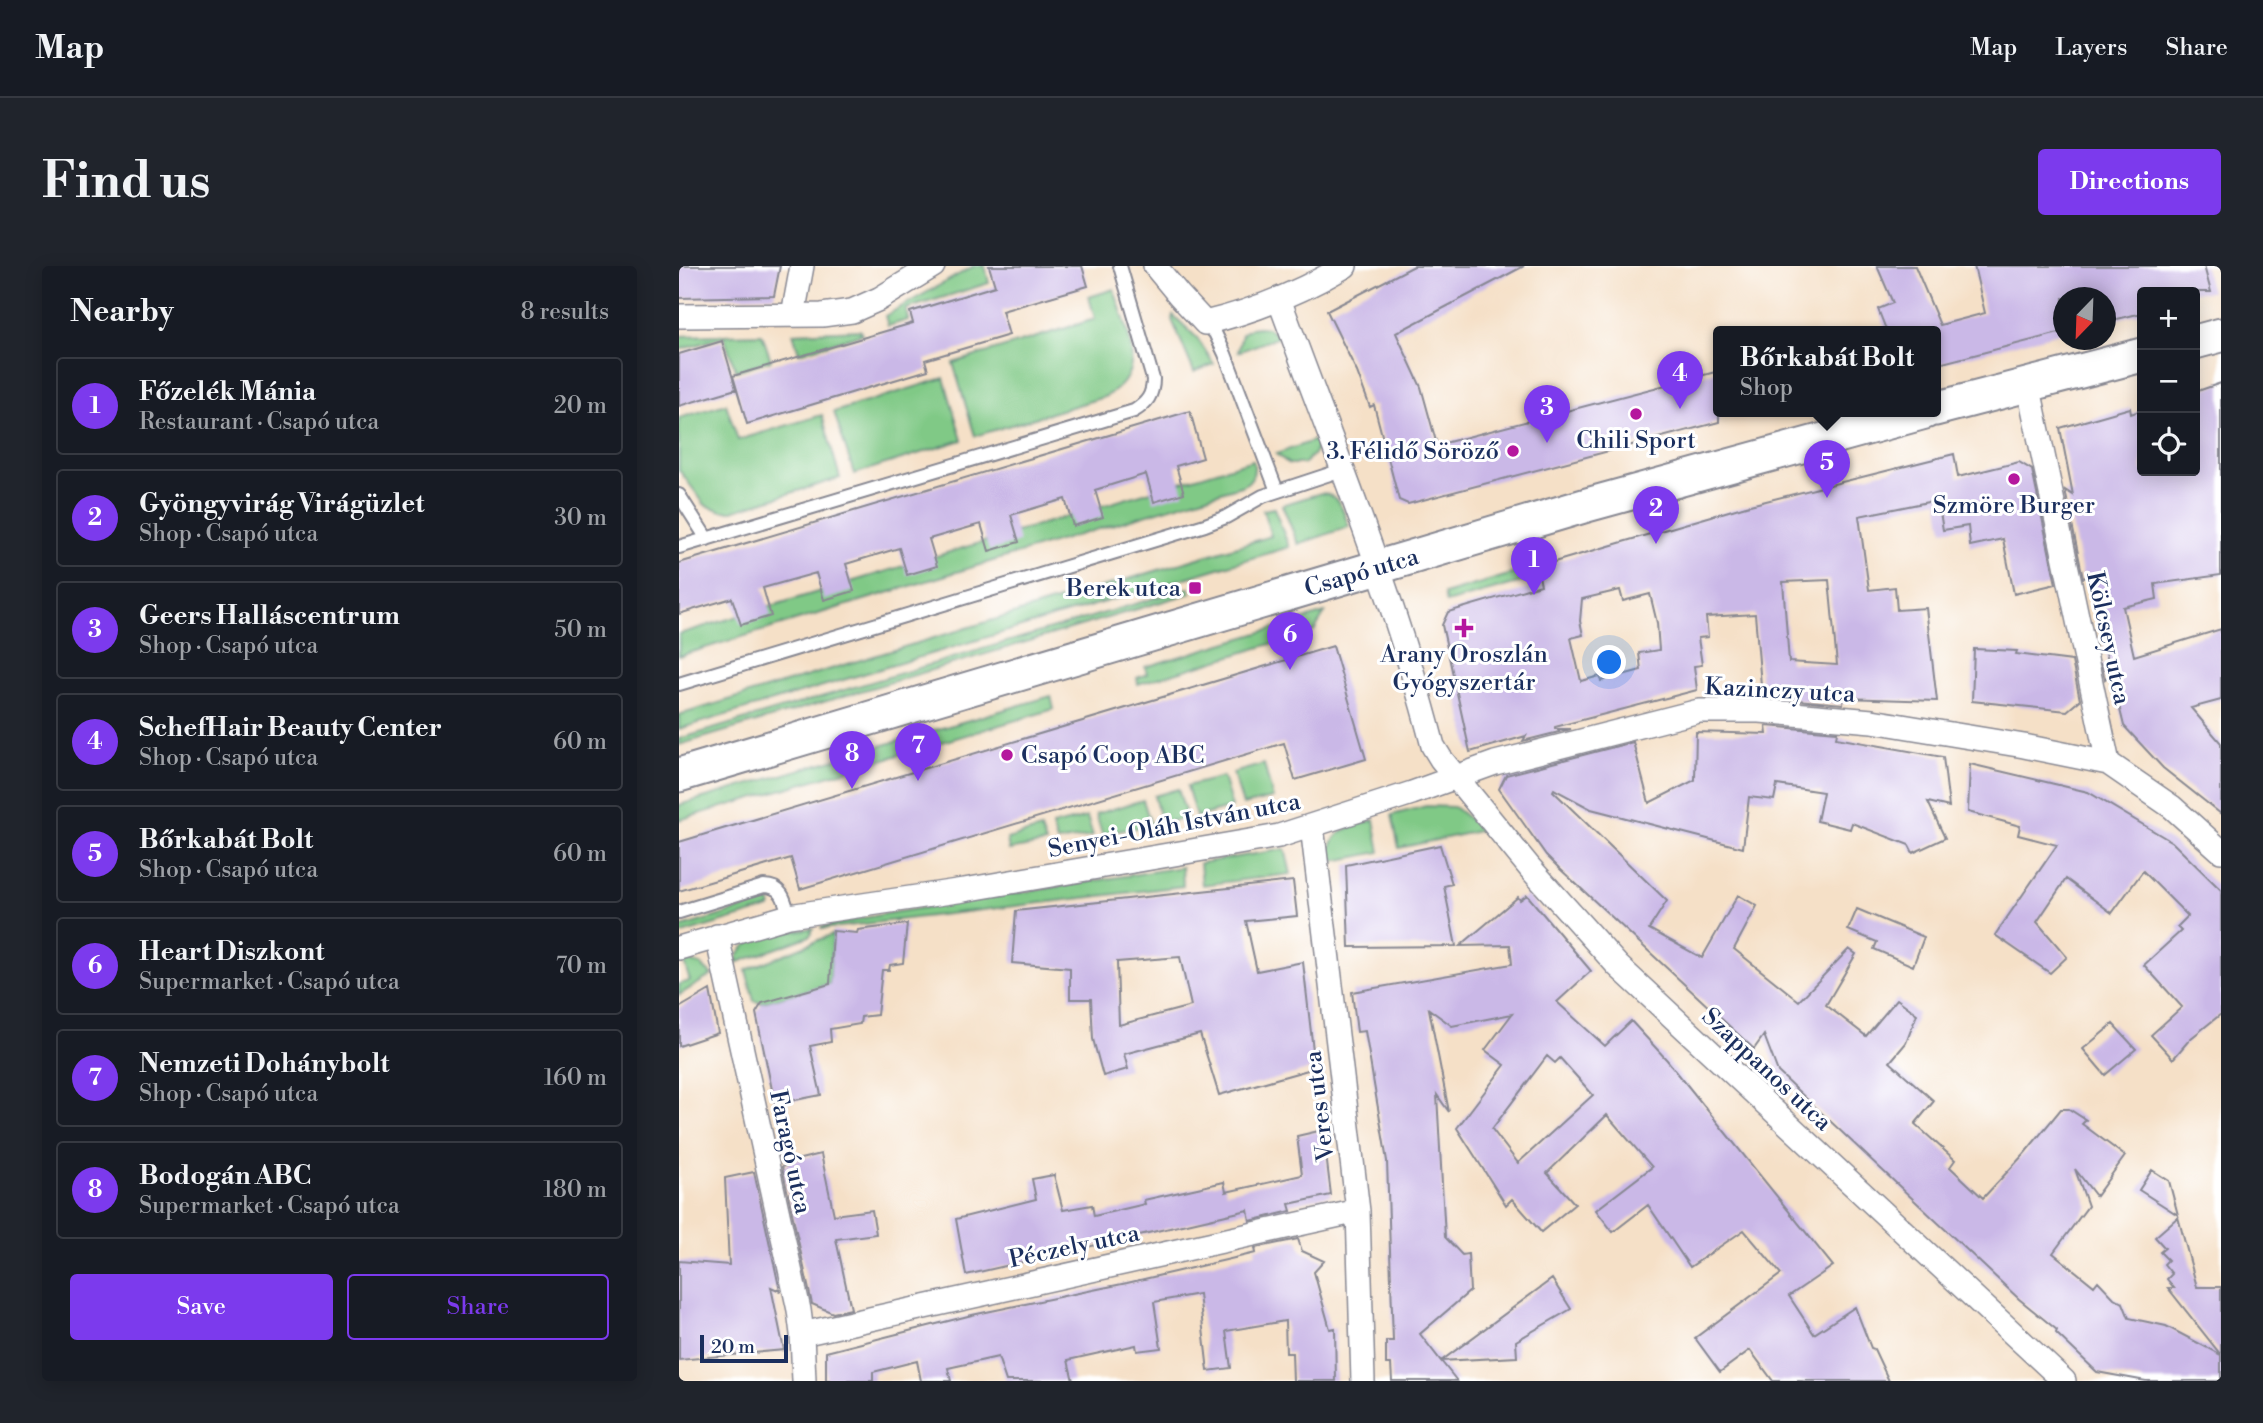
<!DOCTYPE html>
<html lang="en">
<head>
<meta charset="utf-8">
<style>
	:root { --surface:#171b24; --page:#20242c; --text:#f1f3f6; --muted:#9ea1a6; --line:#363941; --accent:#7c3aed }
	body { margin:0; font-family:"Libre Bodoni",serif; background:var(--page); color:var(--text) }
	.controls { position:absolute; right:21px; top:21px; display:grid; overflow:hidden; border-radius:7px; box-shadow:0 4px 18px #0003 }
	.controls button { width:63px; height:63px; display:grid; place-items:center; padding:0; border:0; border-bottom:2px solid var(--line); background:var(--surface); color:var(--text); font:35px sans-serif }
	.compass { position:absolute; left:1374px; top:21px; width:63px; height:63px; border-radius:50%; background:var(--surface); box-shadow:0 4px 18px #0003; rotate:203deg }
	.scale { position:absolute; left:21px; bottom:18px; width:88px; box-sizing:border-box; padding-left:7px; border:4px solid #1b2f5e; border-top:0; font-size:19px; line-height:24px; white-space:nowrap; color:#1b2f5e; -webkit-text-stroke:5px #fff; paint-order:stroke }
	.you { position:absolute; left:931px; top:397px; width:24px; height:24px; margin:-18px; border:5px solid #fff; border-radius:50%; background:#1a73e8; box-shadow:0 0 0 10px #1a73e833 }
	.badge { display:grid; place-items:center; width:46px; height:46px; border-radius:50%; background:var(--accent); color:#fff; font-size:23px; font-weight:700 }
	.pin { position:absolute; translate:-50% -58px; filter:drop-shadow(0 2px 4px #0008) }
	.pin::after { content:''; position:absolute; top:37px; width:24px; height:21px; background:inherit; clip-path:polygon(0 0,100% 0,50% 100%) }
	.popup { position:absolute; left:1034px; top:60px; width:228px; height:91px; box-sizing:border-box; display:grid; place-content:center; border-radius:7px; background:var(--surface); filter:drop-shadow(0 2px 5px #0005); font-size:23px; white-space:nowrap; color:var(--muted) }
	.popup b { font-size:26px; color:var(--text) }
	.popup::after { content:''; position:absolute; left:50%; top:100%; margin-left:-14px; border:14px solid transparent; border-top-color:var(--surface) }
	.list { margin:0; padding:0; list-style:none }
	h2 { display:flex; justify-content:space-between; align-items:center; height:91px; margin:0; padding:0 28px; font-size:30px }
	h2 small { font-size:23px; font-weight:400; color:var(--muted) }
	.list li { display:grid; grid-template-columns:46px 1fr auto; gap:21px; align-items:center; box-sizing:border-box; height:98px; margin:0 14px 14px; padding:0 14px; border:2px solid var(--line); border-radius:7px }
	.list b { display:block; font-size:26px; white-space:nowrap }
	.list p { margin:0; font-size:23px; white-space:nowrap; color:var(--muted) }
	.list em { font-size:23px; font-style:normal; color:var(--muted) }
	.actions { display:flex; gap:14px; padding:21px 28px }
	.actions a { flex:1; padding:16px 0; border:2px solid var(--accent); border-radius:7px; text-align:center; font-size:24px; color:var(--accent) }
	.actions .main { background:var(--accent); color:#fff }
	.icon { flex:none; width:38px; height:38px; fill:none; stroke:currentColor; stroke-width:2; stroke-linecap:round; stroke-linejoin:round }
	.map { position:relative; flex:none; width:1542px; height:1115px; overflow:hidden; border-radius:7px }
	header { display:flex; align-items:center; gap:42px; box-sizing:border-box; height:98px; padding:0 35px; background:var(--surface); border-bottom:2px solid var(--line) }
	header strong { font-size:33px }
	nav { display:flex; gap:38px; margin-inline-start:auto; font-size:24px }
	.intro { display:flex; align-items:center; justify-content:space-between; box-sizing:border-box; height:168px; padding:0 42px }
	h1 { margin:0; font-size:49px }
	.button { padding:18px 32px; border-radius:7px; background:var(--accent); color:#fff; font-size:24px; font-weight:700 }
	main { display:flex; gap:42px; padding:0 42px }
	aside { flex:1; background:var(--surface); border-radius:7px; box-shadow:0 4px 18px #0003 }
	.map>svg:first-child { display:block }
</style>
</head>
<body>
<header>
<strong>Map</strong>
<nav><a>Map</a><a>Layers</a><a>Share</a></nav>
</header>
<div class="intro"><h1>Find us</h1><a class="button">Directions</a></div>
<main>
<aside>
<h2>Nearby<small>8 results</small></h2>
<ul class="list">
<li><span class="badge">1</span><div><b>Főzelék Mánia</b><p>Restaurant · Csapó utca</p></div><em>20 m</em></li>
<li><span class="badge">2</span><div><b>Gyöngyvirág Virágüzlet</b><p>Shop · Csapó utca</p></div><em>30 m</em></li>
<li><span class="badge">3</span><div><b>Geers Halláscentrum</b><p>Shop · Csapó utca</p></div><em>50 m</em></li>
<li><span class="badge">4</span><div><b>SchefHair Beauty Center</b><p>Shop · Csapó utca</p></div><em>60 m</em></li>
<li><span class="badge">5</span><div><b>Bőrkabát Bolt</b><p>Shop · Csapó utca</p></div><em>60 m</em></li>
<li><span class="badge">6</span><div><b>Heart Diszkont</b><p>Supermarket · Csapó utca</p></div><em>70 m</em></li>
<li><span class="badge">7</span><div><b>Nemzeti Dohánybolt</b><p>Shop · Csapó utca</p></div><em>160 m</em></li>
<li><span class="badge">8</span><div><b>Bodogán ABC</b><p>Supermarket · Csapó utca</p></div><em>180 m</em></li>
</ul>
<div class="actions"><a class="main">Save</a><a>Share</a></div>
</aside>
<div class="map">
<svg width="1542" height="1115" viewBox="0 0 1542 1115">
	<rect width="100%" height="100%" fill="#fff"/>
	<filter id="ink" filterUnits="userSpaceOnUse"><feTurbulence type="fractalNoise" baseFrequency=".0143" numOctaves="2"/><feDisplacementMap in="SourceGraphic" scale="14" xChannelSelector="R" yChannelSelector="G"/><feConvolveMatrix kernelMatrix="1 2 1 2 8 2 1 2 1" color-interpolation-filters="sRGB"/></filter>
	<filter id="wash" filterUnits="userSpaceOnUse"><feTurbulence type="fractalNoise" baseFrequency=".00686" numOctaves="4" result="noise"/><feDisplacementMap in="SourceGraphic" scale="28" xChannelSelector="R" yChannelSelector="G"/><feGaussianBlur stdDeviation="1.57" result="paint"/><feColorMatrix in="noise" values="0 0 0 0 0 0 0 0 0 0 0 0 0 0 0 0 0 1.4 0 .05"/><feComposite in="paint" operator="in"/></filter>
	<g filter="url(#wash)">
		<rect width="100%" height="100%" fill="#f5e0c7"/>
		<path fill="#80c986" stroke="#4e7c72" stroke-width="2" d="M295 0H306L310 17 227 43 229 54 209 60 206 50Z
			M435 23C446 61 473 109 425 131L296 170 274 97 416 53 410 31Z
			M494 49 518 72 535 98 515 106 493 54Z
			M580 61 588 62 600 71 559 86 563 68 572 62Z
			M181 64 183 68 120 87 114 67Z
			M83 68 92 94 57 105 45 71 0 84V70Z
			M265 112 283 174 175 208 155 146Z
			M47 138 59 174 143 149 161 212 53 245H43L26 239 0 204V152Z
			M639 173 636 187 624 198H610L597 188Z
			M574 194C577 205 575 213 565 219L0 390V368Z
			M642 227C661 228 664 245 670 261L619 278 603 239Z
			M595 242 610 281 0 463V449L592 270 584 244Z
			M843 305 846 315 767 337 765 328Z
			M510 322 512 327 0 479V473Z
			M646 347 635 365 459 418 458 412 468 408 466 401Z
			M372 430 375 443 0 554V539Z
			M585 498 594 532 564 539 554 507Z
			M544 511 553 541 517 551 508 520Z
			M499 523 508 552 482 557 475 530Z
			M464 534 472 559 423 568 417 548Z
			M747 540 775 541 804 564 720 582 713 549Z
			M408 551 414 570 378 576 373 560Z
			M695 554 701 586 650 596C650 563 669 562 695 554Z
			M362 563 367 577 330 584 328 573Z
			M606 583 612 608 523 619 521 597Z
			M503 601 504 620 143 663 142 661 205 648Z
			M89 635 92 637 91 642 0 669V662Z
			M134 662 131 670 57 697C61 666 109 667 134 662Z
			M154 668 151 718 83 737 75 735 67 704Z
			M4 694 21 698 33 709 0 729V718L11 715Z"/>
		<g id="blocks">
			<path fill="#cab8e7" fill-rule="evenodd" d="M0 0H101L95 30 0 32Z
				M310 0H403L409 20 323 45 330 69 246 94 249 104 68 158 54 110 234 57 231 46 316 20Z
				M735 0H845L717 67 742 121 758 179 1040 105V156L729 238 720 234 695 139 691 141 678 106 648 45Z
				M1198 0H1236L1261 59 1306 47 1295 0H1525L1532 26H1463V47L1426 56V32H1384V66L1256 99V66H1208L1199 43 1214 37Z
				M43 75 57 123 0 140V88Z
				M1542 117V309L1476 318 1478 333 1444 341 1455 390 1542 363V434L1512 442 1542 477V548L1484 502 1445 460 1432 407 1426 413 1422 398 1430 399 1409 311 1404 312 1386 224 1394 229 1381 162 1451 142 1452 148 1463 144V205H1516V126Z
				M511 145 524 192 497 200 505 227 475 236 467 208 416 224 424 251 394 260 386 233 332 249 340 276 310 285 302 258 250 273 258 300 228 309 220 282 167 298 175 325 145 334 137 307 84 322 92 350 62 359 53 332 0 348V297Z
				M1275 188 1279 211 1340 196 1353 204 1377 318 1335 328 1324 273 1291 280 1289 260 1264 264 1259 234 1180 250 1190 324 1216 321 1218 344 1247 342 1258 435 1165 432 1164 438 1083 431 1076 348 1027 351 1029 371 1019 372 1023 399 1015 400 1018 424 876 461V463H892L844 475 847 470 791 486 763 359 769 346 862 319 858 301 1067 240ZM1150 314 1158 399 1110 396 1104 316ZM941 324 944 335 971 328 978 357 980 384 960 387 962 404 922 415 921 410 902 415 892 372 904 369 901 355 903 333Z
				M654 380 687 493 616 514 605 477 121 623 112 592 0 625V576Z
				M1295 383 1338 385 1337 388 1393 395 1401 434 1388 445 1293 435Z
				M1087 460 1158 466 1157 472 1264 491 1270 541 1249 536 1266 572 1234 587 1230 579 1173 557 1171 563 1138 555 1144 526 1098 519 1095 534 1070 531 1064 582 912 543 875 523 874 525 988 635 970 663 1023 692 1059 629 1078 640 1055 683 1120 735 1170 683 1177 688 1147 739 1187 770 1218 733 1238 748 1227 777 1211 796 1255 835 1236 858 1276 894 1271 901 1304 932 1345 888 1382 843H1390L1407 854 1403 858 1446 890 1417 930 1396 903 1409 940 1374 987 1415 1020 1419 1015 1435 1032 1444 1037 1450 1052 1487 1060 1542 1089V1115H1467L1418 1106 1377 1067 1378 1064 1340 1033 1099 806 1085 769 1075 783 880 602 867 589 820 523 827 509 954 476 970 537 1016 514 1017 466 1088 468Z
				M1291 498 1409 526 1493 576 1542 624V748L1511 773 1494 793 1472 769 1503 741 1465 699 1502 665 1498 661 1509 650 1464 605 1433 647 1387 613 1358 656 1388 691 1371 707 1316 669 1378 579 1339 569 1341 560 1289 546Z
				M761 579 773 618 765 620 777 680 670 681 667 599Z
				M614 615 618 650 567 655 578 705 624 696 636 802 540 829 521 768 445 788 449 803 424 810 414 773 412 733H391V702L333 697 337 645ZM501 691 512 740 440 759 438 696Z
				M848 629 912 705 878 736 926 780 952 755 988 794 1154 1000 1110 1030 1135 1068 1176 1041 1192 1082 1195 1083 1210 1115H1094L1071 1084 1041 1106 1016 1072 1102 1008 1065 964 1011 1001 969 939 934 966 917 944 973 901 928 849 868 907 896 938 862 966 833 933 827 939 778 862 826 799 806 784 833 748 773 760 750 743 770 846 758 829 766 971 783 989 789 988 791 1025 741 1068 762 1095 873 1013 892 1043 837 1075 838 1091 762 1095 778 1115H713L712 1098H707V1075H714L708 895 686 765 678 766 673 726 833 698 831 679 781 680 839 631 841 634ZM868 790 876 797 881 792 914 829 839 897 813 863Z
				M1178 643 1245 671 1234 700 1195 683 1198 676 1169 664Z
				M228 658 224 697 211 699 210 704H203L198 749 182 751 181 758 151 763 152 776 131 780 142 829 96 838 77 747 83 737 151 718 154 665 178 667 179 664Z
				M31 724 39 767 0 780V742Z
				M1434 758 1457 783 1426 809 1404 783Z
				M644 864 652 929 610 938 612 945 571 955 569 944 287 1009 277 953 357 933 353 913 375 909 384 944 413 939 415 950 466 938 465 934 545 916 547 926 623 909 618 870Z
				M142 888 155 949 193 944 197 968 157 973 172 1043 154 1047 133 1038 103 901 109 899V896Z
				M1473 904 1490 915 1499 949 1460 924Z
				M75 906 101 1025 92 1021 105 1084 0 1094V995L50 999 46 912Z
				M1499 951 1518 1021H1542V1089L1489 1022H1495L1488 1013 1493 1008 1485 998 1489 994 1481 986 1486 982 1476 971Z
				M619 973 623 985 645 995 635 1006 651 1063 656 1062 657 1115H614L613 1087H607L606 1055 547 1065 552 1102 529 1105 520 1028 475 1036 482 1082 458 1085 457 1079 389 1094 394 1115H327L319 1091 269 1102 272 1115H242L238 1095 194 1106V1115H147V1086L293 1049 448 1017 577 987 576 982Z"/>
		</g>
	</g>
	<g filter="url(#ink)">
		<use href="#blocks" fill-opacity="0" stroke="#888892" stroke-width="2"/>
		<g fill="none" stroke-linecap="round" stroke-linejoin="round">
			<g stroke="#888892" stroke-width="16">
				<path id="lane" d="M526 57 536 67 546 88 598 225
					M0 229 28 273
					M0 281 455 145C468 137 474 129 474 113L441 0
					M0 418 526 259 547 251 584 230 663 204
					M0 646 85 620C104 620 106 635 110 650"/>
			</g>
			<g stroke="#888892" stroke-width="26">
				<path id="street" d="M476 0 500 29 526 57C576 45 622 26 666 0
					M600 33C654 181 715 328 754 480L762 493 851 602 939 700 1385 1115
					M114 49 123 0
					M0 50 143 49 173 45 200 33 254 0
					M1349 118 1429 497
					M633 560 679 945 684 1115
					M38 670 120 1044 123 1068 125 1115
					M0 682 110 650 285 624 600 570 733 527 816 497 1020 445H1081L1193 455 1345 480 1429 497 1493 541 1542 585
					M123 1068 679 945"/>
			</g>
			<g stroke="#888892" stroke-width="37">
				<g id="secondary">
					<path d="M1516 76 1542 69"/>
					<path d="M1256 143 1463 89"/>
					<path id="s1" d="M0 509 908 239 1246 146"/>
				</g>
			</g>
			<use href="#lane" stroke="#fff" stroke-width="12"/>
			<use href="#street" stroke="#fff" stroke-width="23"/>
			<use href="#secondary" stroke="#fff" stroke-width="33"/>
		</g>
	</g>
	<g fill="#b5179e" stroke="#fff" stroke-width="2.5">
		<circle cx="957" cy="148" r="7"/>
		<circle cx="834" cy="185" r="7"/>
		<circle cx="1335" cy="213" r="7"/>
		<rect x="509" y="315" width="14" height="14" rx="3.5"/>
		<path d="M781.5 351.5h7v7h7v7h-7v7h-7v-7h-7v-7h7z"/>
		<circle cx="328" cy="489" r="7"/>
	</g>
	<g text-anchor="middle" stroke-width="6" stroke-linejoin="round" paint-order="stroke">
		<g font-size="24" fill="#1b2f5e" stroke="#fff">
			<text x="957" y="182">Chili Sport</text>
			<text x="820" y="193" text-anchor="end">3. Félidő Söröző</text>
			<text x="1335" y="247">Szmöre Burger</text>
			<text x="502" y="330" text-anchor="end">Berek utca</text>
			<text x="785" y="396">Arany Oroszlán<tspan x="785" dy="28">Gyógyszertár</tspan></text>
			<text x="342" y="497" text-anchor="start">Csapó Coop ABC</text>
		</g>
		<g font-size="24" fill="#1b2f5e" stroke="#fff">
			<text dy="8" stroke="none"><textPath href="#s1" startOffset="712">Csapó utca</textPath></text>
			<text transform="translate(1430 372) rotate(78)" y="8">Kölcsey utca</text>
			<text transform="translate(1101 424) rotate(3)" y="8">Kazinczy utca</text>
			<text transform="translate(495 559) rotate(-11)" y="8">Senyei-Oláh István utca</text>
			<text transform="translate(1088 803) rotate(43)" y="8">Szappanos utca</text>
			<text transform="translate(640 840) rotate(-97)" y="8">Veres utca</text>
			<text transform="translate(112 886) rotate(78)" y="8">Faragó utca</text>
			<text transform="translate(395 980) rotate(-12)" y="8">Péczely utca</text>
		</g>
	</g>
</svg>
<div class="controls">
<button>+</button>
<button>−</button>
<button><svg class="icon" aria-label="locate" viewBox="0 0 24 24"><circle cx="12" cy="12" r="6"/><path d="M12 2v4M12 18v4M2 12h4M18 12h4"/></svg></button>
</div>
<svg class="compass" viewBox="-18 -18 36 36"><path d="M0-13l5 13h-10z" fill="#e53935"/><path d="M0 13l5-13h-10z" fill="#9ea1a6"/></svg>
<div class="scale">20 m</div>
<div class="you"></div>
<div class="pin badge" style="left:855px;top:329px">1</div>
<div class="pin badge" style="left:977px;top:278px">2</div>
<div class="pin badge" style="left:868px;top:177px">3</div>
<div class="pin badge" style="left:1001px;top:143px">4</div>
<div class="pin badge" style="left:1148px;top:232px">5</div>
<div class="popup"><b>Bőrkabát Bolt</b>Shop</div>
<div class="pin badge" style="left:611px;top:404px">6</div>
<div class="pin badge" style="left:239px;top:515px">7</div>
<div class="pin badge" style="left:173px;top:523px">8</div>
</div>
</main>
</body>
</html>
